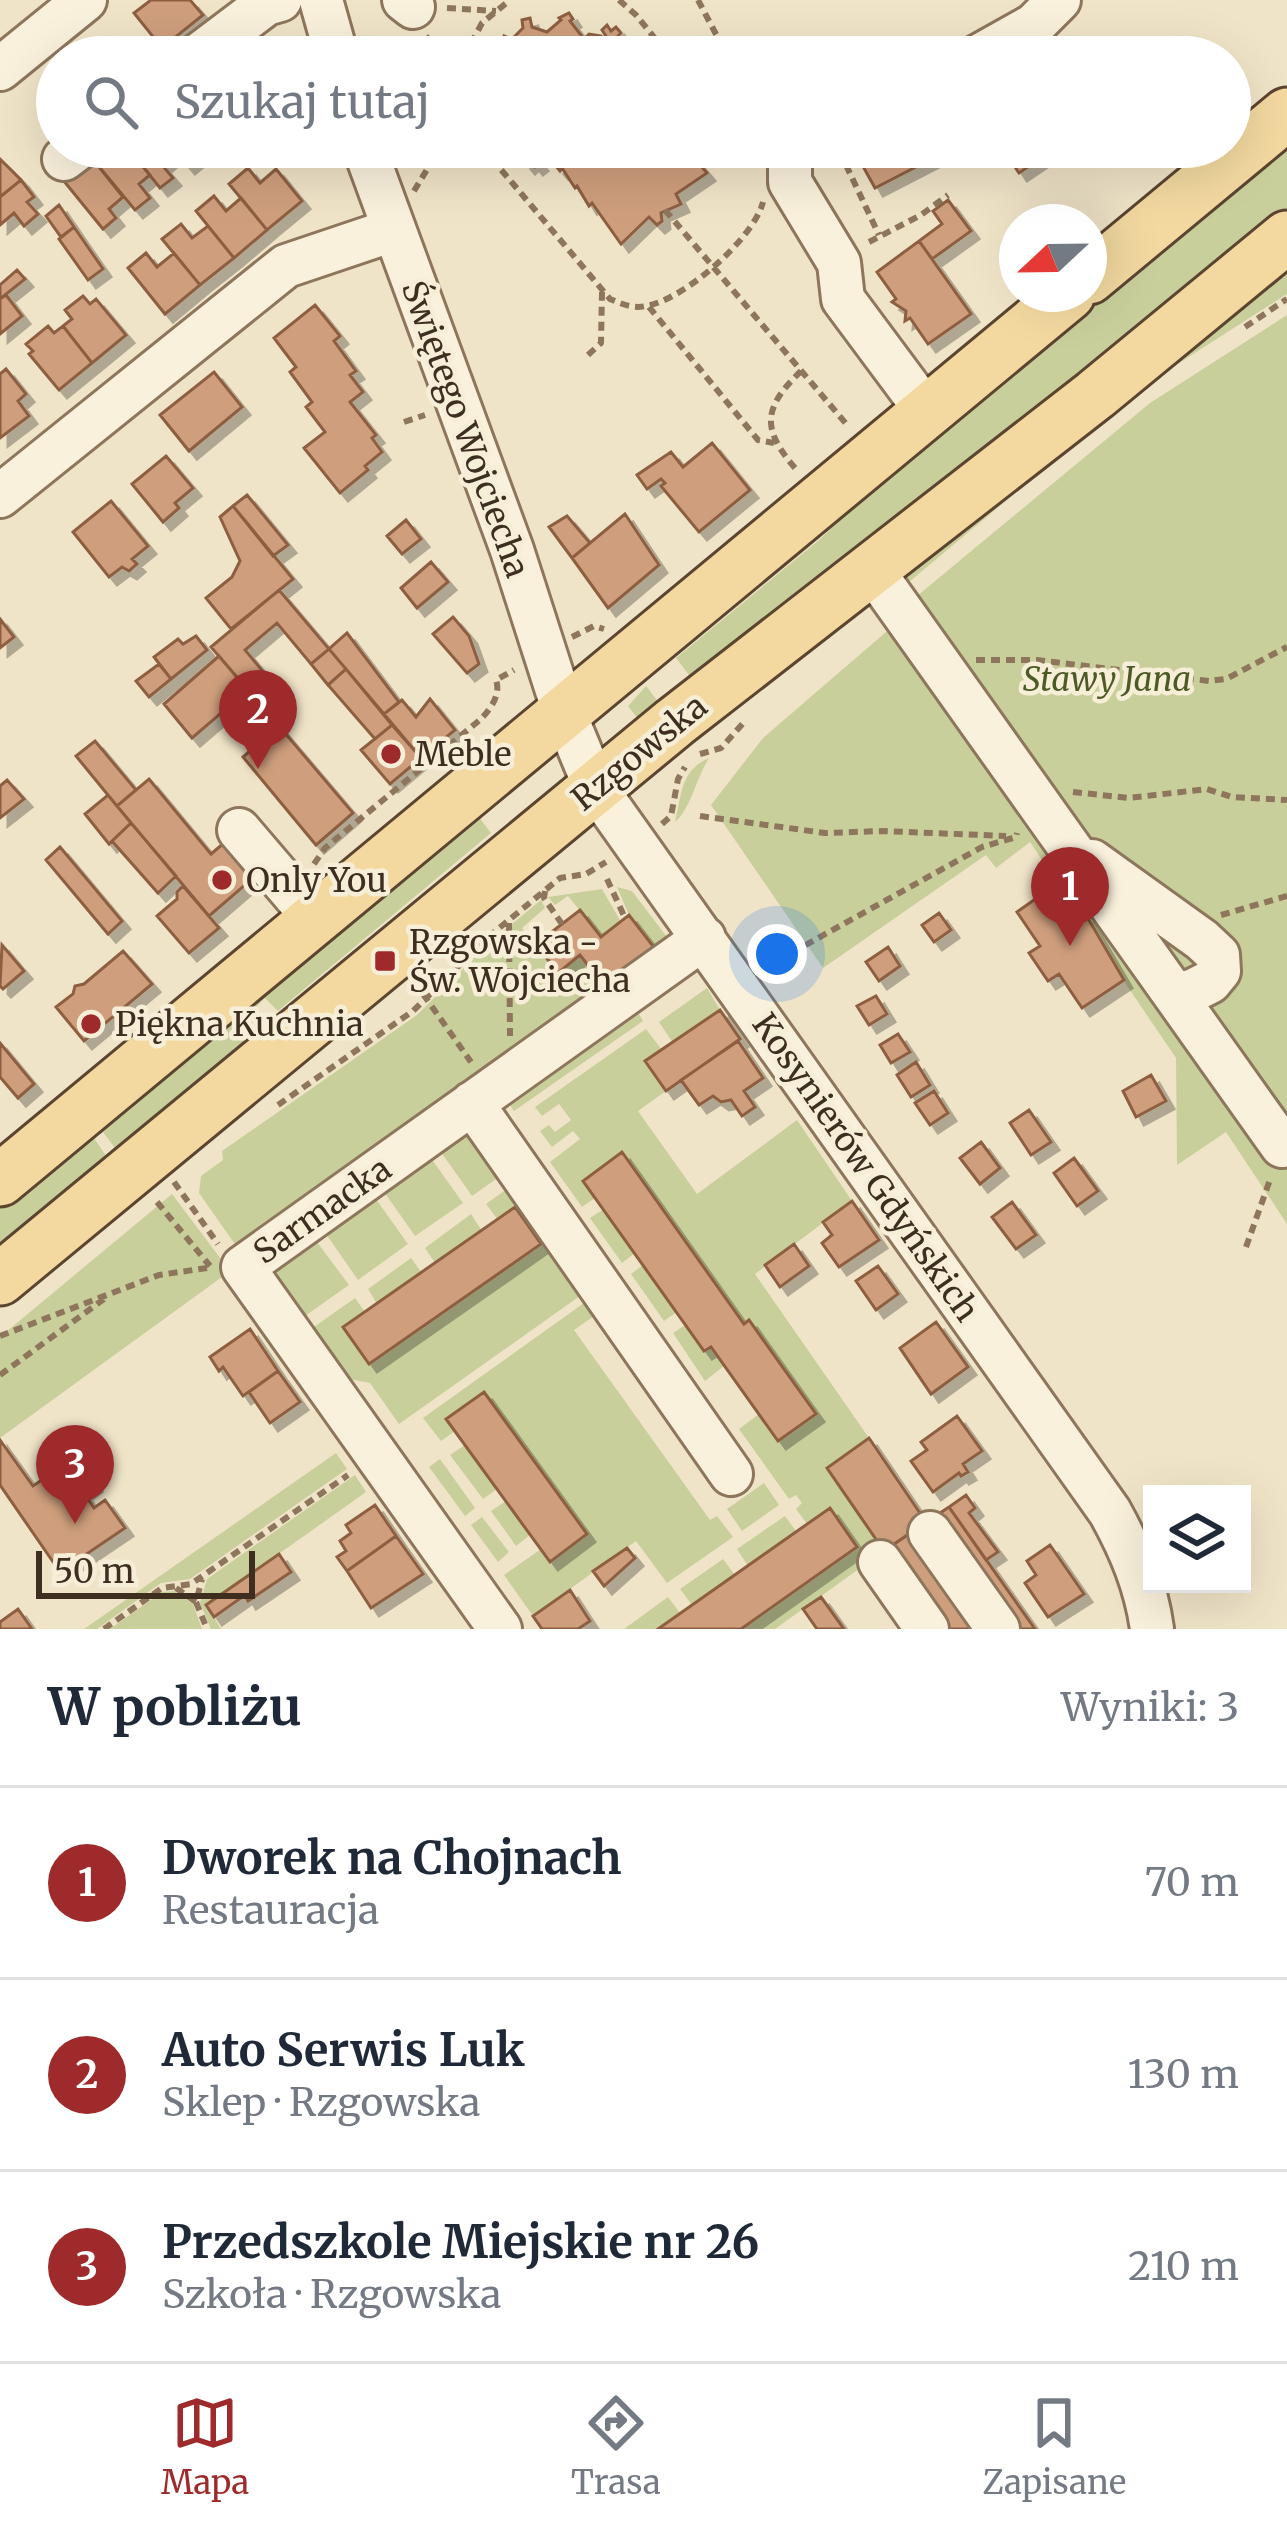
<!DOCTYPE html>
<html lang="pl">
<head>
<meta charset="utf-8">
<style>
	:root { --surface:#fff; --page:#f6f6f7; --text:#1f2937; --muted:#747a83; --line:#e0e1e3; --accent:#9e2a2b }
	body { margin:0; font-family:Merriweather,serif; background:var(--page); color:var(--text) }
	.controls { position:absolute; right:36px; bottom:36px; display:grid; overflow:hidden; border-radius:0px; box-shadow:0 12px 48px #0002 }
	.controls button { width:108px; height:108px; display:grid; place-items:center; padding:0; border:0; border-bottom:3px solid var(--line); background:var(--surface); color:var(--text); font:60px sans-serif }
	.compass { position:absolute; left:999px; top:204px; width:108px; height:108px; border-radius:50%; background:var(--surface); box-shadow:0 12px 48px #0002; rotate:248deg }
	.scale { position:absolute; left:36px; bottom:30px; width:219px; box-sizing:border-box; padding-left:12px; border:6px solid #3d2e20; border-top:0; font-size:33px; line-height:42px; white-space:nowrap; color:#3d2e20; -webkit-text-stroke:9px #f7eed8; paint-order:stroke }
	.you { position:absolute; left:777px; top:954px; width:42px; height:42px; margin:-30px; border:9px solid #fff; border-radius:50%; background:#1a73e8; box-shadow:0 0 0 18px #1a73e833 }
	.badge { display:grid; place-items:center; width:78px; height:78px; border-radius:50%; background:var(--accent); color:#fff; font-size:39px; font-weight:700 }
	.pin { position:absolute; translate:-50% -99px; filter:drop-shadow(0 3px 6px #0008) }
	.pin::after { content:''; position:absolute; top:63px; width:42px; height:36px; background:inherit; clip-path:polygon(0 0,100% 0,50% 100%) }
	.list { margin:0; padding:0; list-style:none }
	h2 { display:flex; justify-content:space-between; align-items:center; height:156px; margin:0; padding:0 48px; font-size:51px }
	h2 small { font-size:39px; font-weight:400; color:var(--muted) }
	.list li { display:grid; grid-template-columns:78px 1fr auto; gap:36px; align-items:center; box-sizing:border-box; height:192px; padding:0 48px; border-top:3px solid var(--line) }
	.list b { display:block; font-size:45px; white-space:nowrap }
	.list p { margin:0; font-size:39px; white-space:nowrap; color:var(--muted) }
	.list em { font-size:39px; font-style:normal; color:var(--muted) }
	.icon { flex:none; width:66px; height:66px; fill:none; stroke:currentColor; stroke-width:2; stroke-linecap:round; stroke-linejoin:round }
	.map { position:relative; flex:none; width:1287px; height:1629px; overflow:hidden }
	.search { position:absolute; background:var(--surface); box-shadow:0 12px 48px #0002; left:36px; right:36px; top:36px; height:132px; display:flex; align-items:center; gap:30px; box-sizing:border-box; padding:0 42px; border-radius:66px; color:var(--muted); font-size:45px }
	.sheet { height:732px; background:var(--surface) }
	nav { display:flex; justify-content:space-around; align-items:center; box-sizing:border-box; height:168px; border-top:3px solid var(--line); background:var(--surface); font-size:33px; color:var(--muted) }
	nav a { display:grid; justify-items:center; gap:6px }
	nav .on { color:var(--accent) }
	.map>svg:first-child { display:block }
</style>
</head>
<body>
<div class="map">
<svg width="1287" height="1629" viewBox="0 0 1287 1629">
	<defs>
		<filter id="shadow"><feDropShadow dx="8" dy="8" stdDeviation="0" flood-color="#0004"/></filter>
	</defs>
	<rect width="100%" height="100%" fill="#f0e4c8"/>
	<path fill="#c9cf9b" d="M1287 134V213L696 684 676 658 819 540 878 483Z
		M1287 261V294L1159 376 1058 453 1056 459 903 587 904 575Z
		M1287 315V1224L1226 1132 1177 1165 1176 1058 1100 946 1104 942 1086 916 1081 918 1030 842 996 868 986 855 823 968 711 805 763 738 915 607 911 601 1150 403Z
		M646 686 663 708 644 720 638 719 628 706Z
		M709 758C696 778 692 807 675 822 682 794 680 771 709 758Z
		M476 813 491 833 278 1011 265 998 256 1007 267 1020 172 1111 118 1152 103 1132 94 1138 109 1160 0 1255V1206Z
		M617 887 632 891 670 941 656 950 629 915Z
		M602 889 621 922 601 937 568 896 555 905 548 897Z
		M541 900 545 908 522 928 558 972 580 955 606 989 239 1250 199 1193 201 1176 223 1160 222 1151 417 1015 490 942Z
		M707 988 720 1010 673 1043 659 1022Z
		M639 1014 643 1021 514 1111 510 1105Z
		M646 1029 662 1050 646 1062 666 1091 638 1111 697 1194 797 1120 852 1201 755 1274 869 1438 884 1551 775 1629H741L857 1546 830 1508 807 1524 796 1509 802 1503 796 1495 789 1499 739 1429 759 1414 778 1441 816 1413 750 1321 744 1324 621 1153 583 1180 595 1198 582 1207 550 1162 580 1139 573 1131 552 1147 540 1131 549 1125 555 1132 571 1120 559 1104 542 1116 535 1107Z
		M460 1131 480 1135 506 1172 472 1196 438 1148Z
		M428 1154 463 1203 415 1236 382 1189Z
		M511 1186 587 1291 399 1424 370 1383 349 1379 314 1327 355 1298 365 1312 344 1328 369 1364 498 1220 486 1204Z
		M172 1194 248 1295 242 1304 222 1277 0 1438V1337Z
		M373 1195 408 1244 358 1280 324 1231Z
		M604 1209 635 1253 622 1263 590 1218Z
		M471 1214 482 1231 435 1263 425 1248Z
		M314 1238 349 1285 305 1316 272 1269Z
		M411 1258 422 1273 377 1304 368 1289Z
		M643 1265 677 1312 664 1321 631 1274Z
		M591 1298 600 1312 574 1330 710 1520 717 1516 733 1537 667 1583 636 1541 533 1616 504 1575 541 1549 550 1561 587 1534 455 1431 441 1441 423 1418Z
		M685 1325 704 1350 711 1347 724 1366 705 1381 673 1333Z
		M465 1445 497 1489 483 1499 450 1455Z
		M336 1453 347 1469 190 1579 161 1583 97 1629H84Z
		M440 1459 475 1508 465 1516 429 1467Z
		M355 1475 366 1492 207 1605 221 1629H211L200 1603 207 1579Z
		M764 1483 779 1505 742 1531 727 1509Z
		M506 1501 530 1535 516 1546 491 1511Z
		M785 1516 796 1531 748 1566 737 1549Z
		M482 1517 509 1552 498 1562 471 1525Z
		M723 1559 735 1575 692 1605 680 1589Z
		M174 1591 193 1604 202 1629H110L162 1592Z
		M668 1597 680 1613 658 1629H624Z"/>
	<path fill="#cf9f7d" stroke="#8d5f41" stroke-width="3" filter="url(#shadow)" d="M151 0H190L203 15 162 48 134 13Z
		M569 13 573 19 570 21 584 39 589 34 601 36V39L606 36 602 30 607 25 611 31 616 27 621 33 617 37 633 57H508L509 46 501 43 504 36 512 39 523 28 522 20 530 18 532 27 547 32 561 20 559 18Z
		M103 147H127L150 175 139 184 150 198 135 210 91 157Z
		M127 147H171L176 153 162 165 173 178 160 188Z
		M171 147H194L200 155 187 166Z
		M518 147H685L707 173 676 194 681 204 661 213 662 221 657 225 649 217 621 244 592 203 589 206 577 186 575 188 562 168 560 171 556 166 559 164 546 149 536 158 540 163 535 167 531 162 527 166 523 161 527 158Z
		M889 147H933L937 156 875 188 860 161Z
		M1002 147H1051L1053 150 1019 173Z
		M91 157 123 197 109 209 116 218 103 229 63 180Z
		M0 159 21 180 0 197Z
		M248 168 260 183 276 169 302 201 267 230 229 184Z
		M21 180 34 197 27 202 38 214 24 226 14 213 0 225V197Z
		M214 196 226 211 241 198 267 230 234 258 196 211Z
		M948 200 971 231 932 259 919 241 942 224 933 211Z
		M59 205 74 227 61 237 46 216Z
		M181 224 192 238 208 226 234 258 200 285 162 239Z
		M74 227 103 269 88 280 59 239Z
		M919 241 971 314 928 344 910 318 905 321 906 311 892 302 896 299 877 272Z
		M146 253 157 267 174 253 200 285 165 314 128 268Z
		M17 270 25 279 0 299V285Z
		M6 295 22 316 0 334V299Z
		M83 296 90 304 96 299 126 335 92 363 63 326 72 319 65 310Z
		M315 305 340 336 334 341 356 371 350 375 363 392 350 402 376 435 372 438 382 452 365 466 368 470 340 493 304 448 325 432 306 407 312 402 290 372 296 367 274 338Z
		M48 326 54 333 63 326 92 363 59 390 29 354 33 351 26 344Z
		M6 369 26 394 18 401 29 416 0 438V374Z
		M214 372 242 407 189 451 160 415Z
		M712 443 750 490 699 532 661 486 665 483 661 479 647 489 637 475 671 452 683 467Z
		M166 456 193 488 175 503 179 508 163 522 132 484Z
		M247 495 288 545 273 556 233 506Z
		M111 501 148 546 132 559 137 564 129 571 122 567 109 577 73 532Z
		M233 506 293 579 231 629 206 598 232 577 240 561 220 517Z
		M625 514 659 565 608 608 572 558Z
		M567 516 590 543 572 558 549 527Z
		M406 520 421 539 402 554 387 536Z
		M431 562 448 582 417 608 401 588Z
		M279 590 329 649 311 664 277 623 245 650 276 687 258 702 211 647Z
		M453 617 469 636 479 664 467 673 433 634Z
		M0 619 14 637 0 648Z
		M347 633 399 702 384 714 329 649Z
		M196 636 207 650 171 679 154 657 178 639 183 644Z
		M329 649 346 669 328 685 311 664Z
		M219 656 248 690 192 738 164 704Z
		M159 664 171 679 149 697 136 681Z
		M346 669 392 725 375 739 328 685Z
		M430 699 455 730 421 758 384 714 402 700 416 717Z
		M392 725 421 758 390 784 361 750Z
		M279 726 353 813 316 845 243 757Z
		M95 741 136 790 117 806 76 756Z
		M149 779 211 854 231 837 259 873 209 916 117 806Z
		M7 780 24 799 0 818V786Z
		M108 795 131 823 109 844 85 814Z
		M131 823 176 876 158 893 112 841Z
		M60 847 122 921 108 934 46 860Z
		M1058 883 1081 918 1086 915 1124 980 1082 1008 1059 974 1048 981 1029 953 1040 946 1017 912Z
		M183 886 219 928 189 953 157 916 177 899V892Z
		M580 910 601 937 629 915 656 950 606 989 580 955 558 973 536 944Z
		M939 913 951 930 934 942 922 925Z
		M2 945 24 971 3 989 0 986Z
		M888 947 900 966 879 981 866 962Z
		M123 951 152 984 84 1041 56 1007 73 994 75 986 84 984Z
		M876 996 887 1014 869 1025 857 1006Z
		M720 1010 740 1039 666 1091 645 1061Z
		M898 1034 910 1052 891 1063 880 1045Z
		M738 1041 763 1078 744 1091 755 1107 742 1116 731 1100 721 1102 713 1096 699 1105 681 1080Z
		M0 1043 34 1084 18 1098 0 1077Z
		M916 1062 930 1085 911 1097 897 1075Z
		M1151 1075 1166 1101 1136 1117 1123 1091Z
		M934 1091 948 1113 930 1125 915 1103Z
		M1029 1110 1051 1142 1031 1155 1010 1123Z
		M981 1142 1000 1168 980 1184 960 1158Z
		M622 1152 744 1324 749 1320 816 1414 778 1441 711 1347 704 1351 583 1181Z
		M1074 1158 1098 1191 1077 1206 1054 1173Z
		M852 1201 879 1240 839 1267 822 1243 832 1235 823 1222Z
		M1012 1202 1036 1235 1016 1249 992 1217Z
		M515 1207 541 1244 369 1364 343 1327Z
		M794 1244 809 1266 780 1287 765 1265Z
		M878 1266 898 1294 876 1310 856 1281Z
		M936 1322 968 1367 931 1394 900 1348Z
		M250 1329 278 1371 243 1396 223 1367 219 1371 210 1357Z
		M278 1371 300 1402 270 1423 249 1392Z
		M484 1392 587 1534 550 1562 446 1419Z
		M957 1416 982 1451 963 1464 968 1472 961 1476 959 1473 933 1492 911 1461 927 1450 921 1442Z
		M869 1438 926 1522 884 1551 827 1468Z
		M0 1440 33 1486 75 1457 94 1484 83 1492 94 1508 105 1500 125 1528 60 1572 0 1485Z
		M966 1495 975 1508 969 1513 998 1552 986 1560 949 1507Z
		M375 1505 396 1536 347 1571 337 1557 346 1551 340 1541 351 1533 346 1525Z
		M949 1507 1035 1629H1007L931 1519Z
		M830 1508 857 1547 741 1629H658Z
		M918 1528 987 1629H937L884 1551Z
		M396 1536 423 1574 371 1608 347 1571Z
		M1050 1545 1084 1594 1048 1617 1025 1583 1036 1575 1027 1561Z
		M627 1548 635 1558 604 1586 593 1571Z
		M279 1554 291 1572 248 1601 245 1595 214 1617 206 1605Z
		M570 1590 590 1621 578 1629H542L533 1616Z
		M821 1597 844 1629H817L803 1609Z
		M18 1609 32 1629H0V1622Z"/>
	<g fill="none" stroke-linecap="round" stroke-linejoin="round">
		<g stroke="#8d765c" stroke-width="48">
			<path id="minor" d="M321 0 337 57
				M404 0 413 7
				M196 57 266 4 280 0
				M977 57 1034 25 1059 0
				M0 69 85 0
				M364 147 512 550 564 712 595 787 1110 1512C1131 1550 1146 1586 1152 1629
				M790 147V182L839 263 843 299 927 412
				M64 159 80 147
				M0 496 286 266 393 230
				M871 568 1282 1146
				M239 830 315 919
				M1092 861 1202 940 1218 955 1219 971 1210 982 1192 991 1174 994
				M472 1103 731 1474
				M930 1533 998 1629
				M880 1562 927 1629
				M500 1629 243 1267 704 938"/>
		</g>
		<g stroke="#5b4430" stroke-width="57">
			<path id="major" d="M1089 278 1287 114
				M0 1180 1069 294
				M0 1279 675 722 1095 395 1287 237"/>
		</g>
		<path stroke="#8d765c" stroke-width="6" stroke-dasharray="9 6" stroke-linecap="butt" d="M619 0 636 15 670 57
			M698 0 728 57
			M447 8 496 11
			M426 36 442 57
			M464 57 482 23 510 0
			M482 147 610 299C622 304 633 309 646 306 684 300 754 238 763 202
			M741 147 755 166
			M846 165 879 235
			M414 191 434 158 449 147
			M665 210 848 426
			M869 242 921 215 948 195
			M649 307 758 440 774 443
			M1245 327 1287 299
			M588 355 601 343 602 292
			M404 422 425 415
			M795 468C761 428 763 408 801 371
			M572 637 594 626 604 629
			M976 660H1037L1209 681 1226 679 1287 647
			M700 754 721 748 745 721
			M1073 792 1129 798 1207 789 1232 797 1287 800
			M700 816 825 833 883 831 1006 836
			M662 824 671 816 678 779 685 767
			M314 864 325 848 481 719C491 708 501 695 496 680L514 670
			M607 879 625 918
			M545 891 544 898 562 924
			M1221 915 1287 896
			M509 923 510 1036
			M766 967 982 847 1016 837 1017 833
			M423 994 471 1062
			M278 1105 413 1011 487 938 560 878 586 874 606 862
			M174 1182 218 1244
			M157 1202 210 1266
			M1246 1247 1271 1177
			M0 1336 159 1275 207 1268
			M0 1375 104 1299
			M176 1588 196 1602 202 1579
			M196 1602 207 1629
			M104 1629 162 1588 191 1584 348 1475"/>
		<use href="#minor" stroke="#faf1dc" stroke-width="42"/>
		<use href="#major" stroke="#f3d9a0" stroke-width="51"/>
	</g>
	<g fill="#9e2a2b" stroke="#f7eed8" stroke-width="4.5">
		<circle cx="391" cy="754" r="12"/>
		<circle cx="222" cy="880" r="12"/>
		<rect x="373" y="949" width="24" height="24" rx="6"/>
		<circle cx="91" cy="1024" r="12"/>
	</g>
	<g text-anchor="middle" stroke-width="9" stroke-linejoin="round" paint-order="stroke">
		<g font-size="33" fill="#3d2e20" stroke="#f7eed8">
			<text transform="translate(466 429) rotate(70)" y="12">Świętego Wojciecha</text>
			<text transform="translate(639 752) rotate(-39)" y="12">Rzgowska</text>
			<text transform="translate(866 1167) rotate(55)" y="12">Kosynierów Gdyńskich</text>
			<text transform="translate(322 1210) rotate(-35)" y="12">Sarmacka</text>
		</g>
		<g font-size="33" font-style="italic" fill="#4d5a26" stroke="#f7eed8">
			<text x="1107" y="691">Stawy Jana</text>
		</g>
		<g font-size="33" fill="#3d2e20" stroke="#f7eed8" text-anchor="start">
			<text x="415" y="766">Meble</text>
			<text x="246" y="892">Only You</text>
			<text x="409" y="954">Rzgowska -<tspan x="409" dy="38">Św. Wojciecha</tspan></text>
			<text x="115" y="1036">Piękna Kuchnia</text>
		</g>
	</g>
</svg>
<div class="controls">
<button><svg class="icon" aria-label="layers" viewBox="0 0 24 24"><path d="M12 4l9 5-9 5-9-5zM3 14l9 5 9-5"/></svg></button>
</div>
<svg class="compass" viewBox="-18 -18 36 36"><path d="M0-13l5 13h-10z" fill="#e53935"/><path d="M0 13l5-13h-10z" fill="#747a83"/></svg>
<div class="scale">50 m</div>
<div class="you"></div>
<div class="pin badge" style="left:1070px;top:946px">1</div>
<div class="pin badge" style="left:258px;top:769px">2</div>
<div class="pin badge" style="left:75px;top:1524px">3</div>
<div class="search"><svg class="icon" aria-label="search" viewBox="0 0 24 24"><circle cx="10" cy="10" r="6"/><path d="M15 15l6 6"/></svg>Szukaj tutaj</div>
</div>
<section class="sheet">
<h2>W pobliżu<small>Wyniki: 3</small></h2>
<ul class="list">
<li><span class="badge">1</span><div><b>Dworek na Chojnach</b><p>Restauracja</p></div><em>70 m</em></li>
<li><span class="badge">2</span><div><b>Auto Serwis Luk</b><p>Sklep · Rzgowska</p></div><em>130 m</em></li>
<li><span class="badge">3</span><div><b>Przedszkole Miejskie nr 26</b><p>Szkoła · Rzgowska</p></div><em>210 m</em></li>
</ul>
</section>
<nav>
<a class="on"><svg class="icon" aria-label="map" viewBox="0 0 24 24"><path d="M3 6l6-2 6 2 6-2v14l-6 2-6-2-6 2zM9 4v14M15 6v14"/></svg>Mapa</a>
<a><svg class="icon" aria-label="directions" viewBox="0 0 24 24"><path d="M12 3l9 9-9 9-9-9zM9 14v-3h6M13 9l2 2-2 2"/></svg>Trasa</a>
<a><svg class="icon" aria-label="saved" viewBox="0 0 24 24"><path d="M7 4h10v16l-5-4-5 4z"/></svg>Zapisane</a>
</nav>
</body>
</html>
